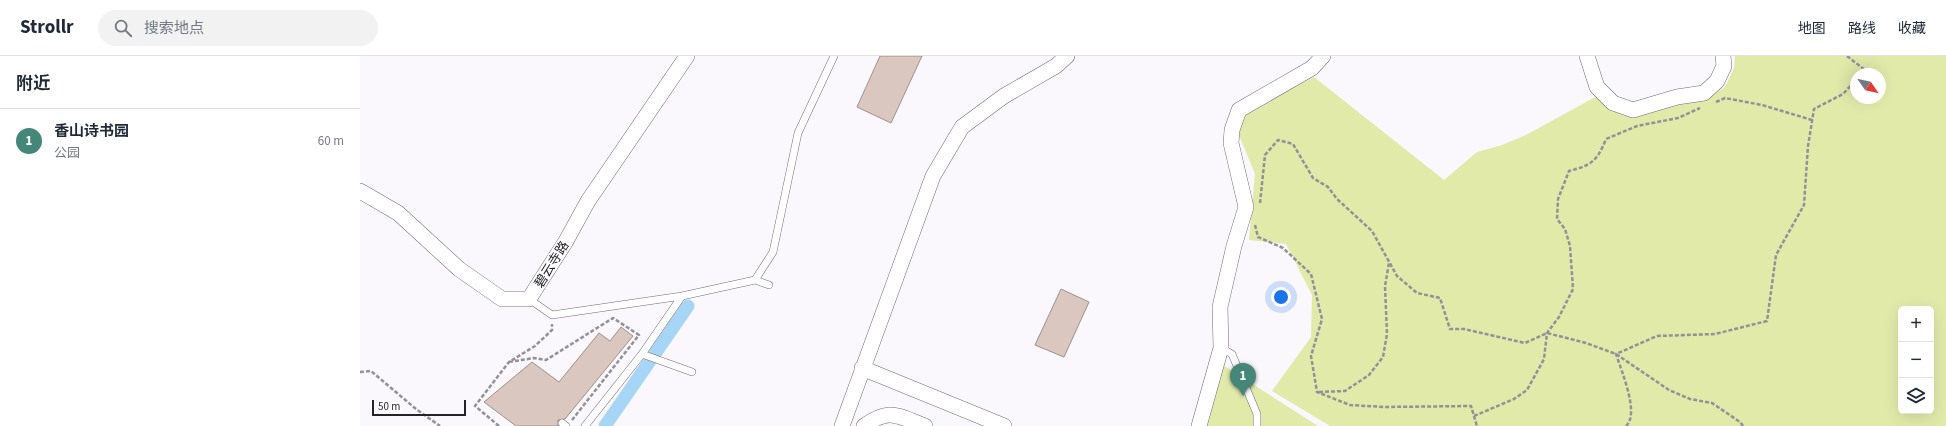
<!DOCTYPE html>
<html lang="zh">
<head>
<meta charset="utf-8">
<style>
	:root { --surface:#fff; --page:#f2f2f3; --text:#1f2937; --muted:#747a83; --line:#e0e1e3; --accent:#448677 }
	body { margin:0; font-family:"Source Sans 3","Noto Sans SC",sans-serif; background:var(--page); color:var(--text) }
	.controls { position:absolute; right:12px; bottom:12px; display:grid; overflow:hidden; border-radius:6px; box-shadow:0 4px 16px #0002 }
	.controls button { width:36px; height:36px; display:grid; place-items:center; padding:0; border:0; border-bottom:1px solid var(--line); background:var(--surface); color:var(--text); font:20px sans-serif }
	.compass { position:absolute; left:1490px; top:12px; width:36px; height:36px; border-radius:50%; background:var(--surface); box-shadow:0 4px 16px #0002; rotate:124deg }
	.scale { position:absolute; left:12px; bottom:10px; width:94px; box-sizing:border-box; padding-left:4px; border:2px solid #262328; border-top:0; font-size:11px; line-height:14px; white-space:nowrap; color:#262328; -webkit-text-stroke:3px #fff; paint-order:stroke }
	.you { position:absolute; left:921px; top:241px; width:14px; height:14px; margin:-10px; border:3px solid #fff; border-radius:50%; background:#1a73e8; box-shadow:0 0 0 6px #1a73e833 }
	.badge { display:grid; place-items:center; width:26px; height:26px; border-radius:50%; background:var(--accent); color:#fff; font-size:13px; font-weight:700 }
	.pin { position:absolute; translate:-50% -33px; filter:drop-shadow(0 1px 2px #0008) }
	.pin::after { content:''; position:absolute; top:21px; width:14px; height:12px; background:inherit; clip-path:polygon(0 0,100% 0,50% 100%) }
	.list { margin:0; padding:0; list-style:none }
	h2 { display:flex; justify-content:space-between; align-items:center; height:52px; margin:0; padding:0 16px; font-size:17px }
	h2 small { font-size:13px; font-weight:400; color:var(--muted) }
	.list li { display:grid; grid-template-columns:26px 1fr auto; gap:12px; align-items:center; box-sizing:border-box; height:64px; padding:0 16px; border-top:1px solid var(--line) }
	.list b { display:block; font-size:15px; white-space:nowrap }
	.list p { margin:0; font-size:13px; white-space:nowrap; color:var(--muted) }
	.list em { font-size:13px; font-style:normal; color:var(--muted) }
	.icon { flex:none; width:22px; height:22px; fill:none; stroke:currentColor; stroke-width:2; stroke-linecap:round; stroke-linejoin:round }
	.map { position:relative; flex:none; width:1586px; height:370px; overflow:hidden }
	header { display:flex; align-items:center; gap:24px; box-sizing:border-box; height:56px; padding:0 20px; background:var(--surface); border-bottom:1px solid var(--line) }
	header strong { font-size:19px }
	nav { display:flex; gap:22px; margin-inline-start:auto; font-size:14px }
	.search { width:280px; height:36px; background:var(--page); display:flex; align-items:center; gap:10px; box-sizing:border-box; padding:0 14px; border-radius:22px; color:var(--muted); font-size:15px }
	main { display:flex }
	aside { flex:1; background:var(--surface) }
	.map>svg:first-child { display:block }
</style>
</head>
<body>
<header>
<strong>Strollr</strong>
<div class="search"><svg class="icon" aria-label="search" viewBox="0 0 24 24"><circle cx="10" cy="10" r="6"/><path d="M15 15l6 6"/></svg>搜索地点</div>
<nav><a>地图</a><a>路线</a><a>收藏</a></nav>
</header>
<main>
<aside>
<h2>附近<small></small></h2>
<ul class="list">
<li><span class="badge">1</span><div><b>香山诗书园</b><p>公园</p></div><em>60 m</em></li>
</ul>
</aside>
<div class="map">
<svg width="1586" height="370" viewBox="0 0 1586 370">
	<rect width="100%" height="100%" fill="#faf7fd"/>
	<path fill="#e2eaaa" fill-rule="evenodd" d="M1375 0H1586V370H970L912 335 951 281 952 239 926 188 889 184 895 118 876 72 883 57 954 21 1084 124 1117 96 1142 89 1166 79 1237 40 1290 52 1344 44 1365 31 1374 12ZM1496 18H1520V42H1496ZM1541 253H1571V355H1541Z
		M863 309 958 370H846Z"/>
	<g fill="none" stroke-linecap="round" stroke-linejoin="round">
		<path stroke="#a6d5f6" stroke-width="13" d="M245 370 328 250"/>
	</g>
	<path fill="#dac8c0" stroke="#a08f88" d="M520 0H562L531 67 497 51Z
		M701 233 729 246 704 301 675 289Z
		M261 271 273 280 205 363 198 364V370H156L124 346 172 306 199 326 239 277 250 285Z"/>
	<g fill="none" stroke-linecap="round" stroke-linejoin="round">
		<g stroke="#726a78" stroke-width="8">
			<path id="lane" d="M395 224 409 229
				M169 243 192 259 322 240
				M861 292 872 298 897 358V370
				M282 298 332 316
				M202 367 206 370
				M225 370 282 298 322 240 395 224 413 196 438 77 474 0"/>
		</g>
		<g stroke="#726a78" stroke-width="16">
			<path id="street" d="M1227 0 1237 31 1253 47 1273 54 1317 41 1344 37 1357 25 1364 10 1363 0
				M0 135 38 157 99 213 142 243H169L206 185 228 145 327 0
				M502 312 644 370
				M482 370 573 120 602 71 644 40 696 10 707 0
				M504 370C530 351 537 360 565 370
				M839 370 861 292 860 251 874 190 886 151 871 87 872 74 879 54 952 12 963 0"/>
		</g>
		<path stroke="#939096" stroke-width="2.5" stroke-dasharray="4 2" stroke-linecap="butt" d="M1487 0 1505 14 1501 18
			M1356 46 1365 42 1402 49 1452 64
			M900 147 905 99 918 84 933 88 953 122 968 131 977 143 1012 175 1037 220 1057 237 1080 242 1090 273H1104L1165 287 1187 277 1226 287 1256 298 1309 334 1330 343 1352 347 1380 366 1383 370
			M895 169 898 181 923 192 951 218 962 263 951 300 957 336 990 349 1024 351 1111 350 1117 370
			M149 306 174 302 186 304 253 262 279 279 212 364
			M0 316 11 315 56 353 80 370
			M959 336 985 335 1009 319 1023 301 1027 278 1025 230 1029 207
			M1114 360 1154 343 1167 334 1184 303 1187 277 1199 261 1213 233 1210 190 1205 173 1197 163 1198 143 1209 115C1232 109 1237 105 1246 83L1277 70 1318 62 1340 52
			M139 370 115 350 149 306 175 290 192 274V268
			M1266 370C1280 358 1261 314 1256 298L1297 280 1355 278 1407 265 1416 199 1444 149 1448 90 1454 53 1483 38 1496 24"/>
		<use href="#lane" stroke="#fff" stroke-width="7"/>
		<use href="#street" stroke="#fff" stroke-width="15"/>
	</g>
	<g text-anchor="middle" stroke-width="3" stroke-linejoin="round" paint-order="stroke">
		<g font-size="13" fill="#262328" stroke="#fff">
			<text transform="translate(191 208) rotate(-58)" y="5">碧云寺路</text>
		</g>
	</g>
</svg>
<div class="controls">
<button>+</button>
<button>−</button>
<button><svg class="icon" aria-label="layers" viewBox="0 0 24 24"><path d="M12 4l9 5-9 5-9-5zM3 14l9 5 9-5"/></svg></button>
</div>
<svg class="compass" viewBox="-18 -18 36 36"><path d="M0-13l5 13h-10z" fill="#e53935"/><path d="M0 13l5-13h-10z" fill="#747a83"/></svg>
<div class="scale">50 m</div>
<div class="you"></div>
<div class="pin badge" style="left:883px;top:340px">1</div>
</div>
</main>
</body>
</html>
